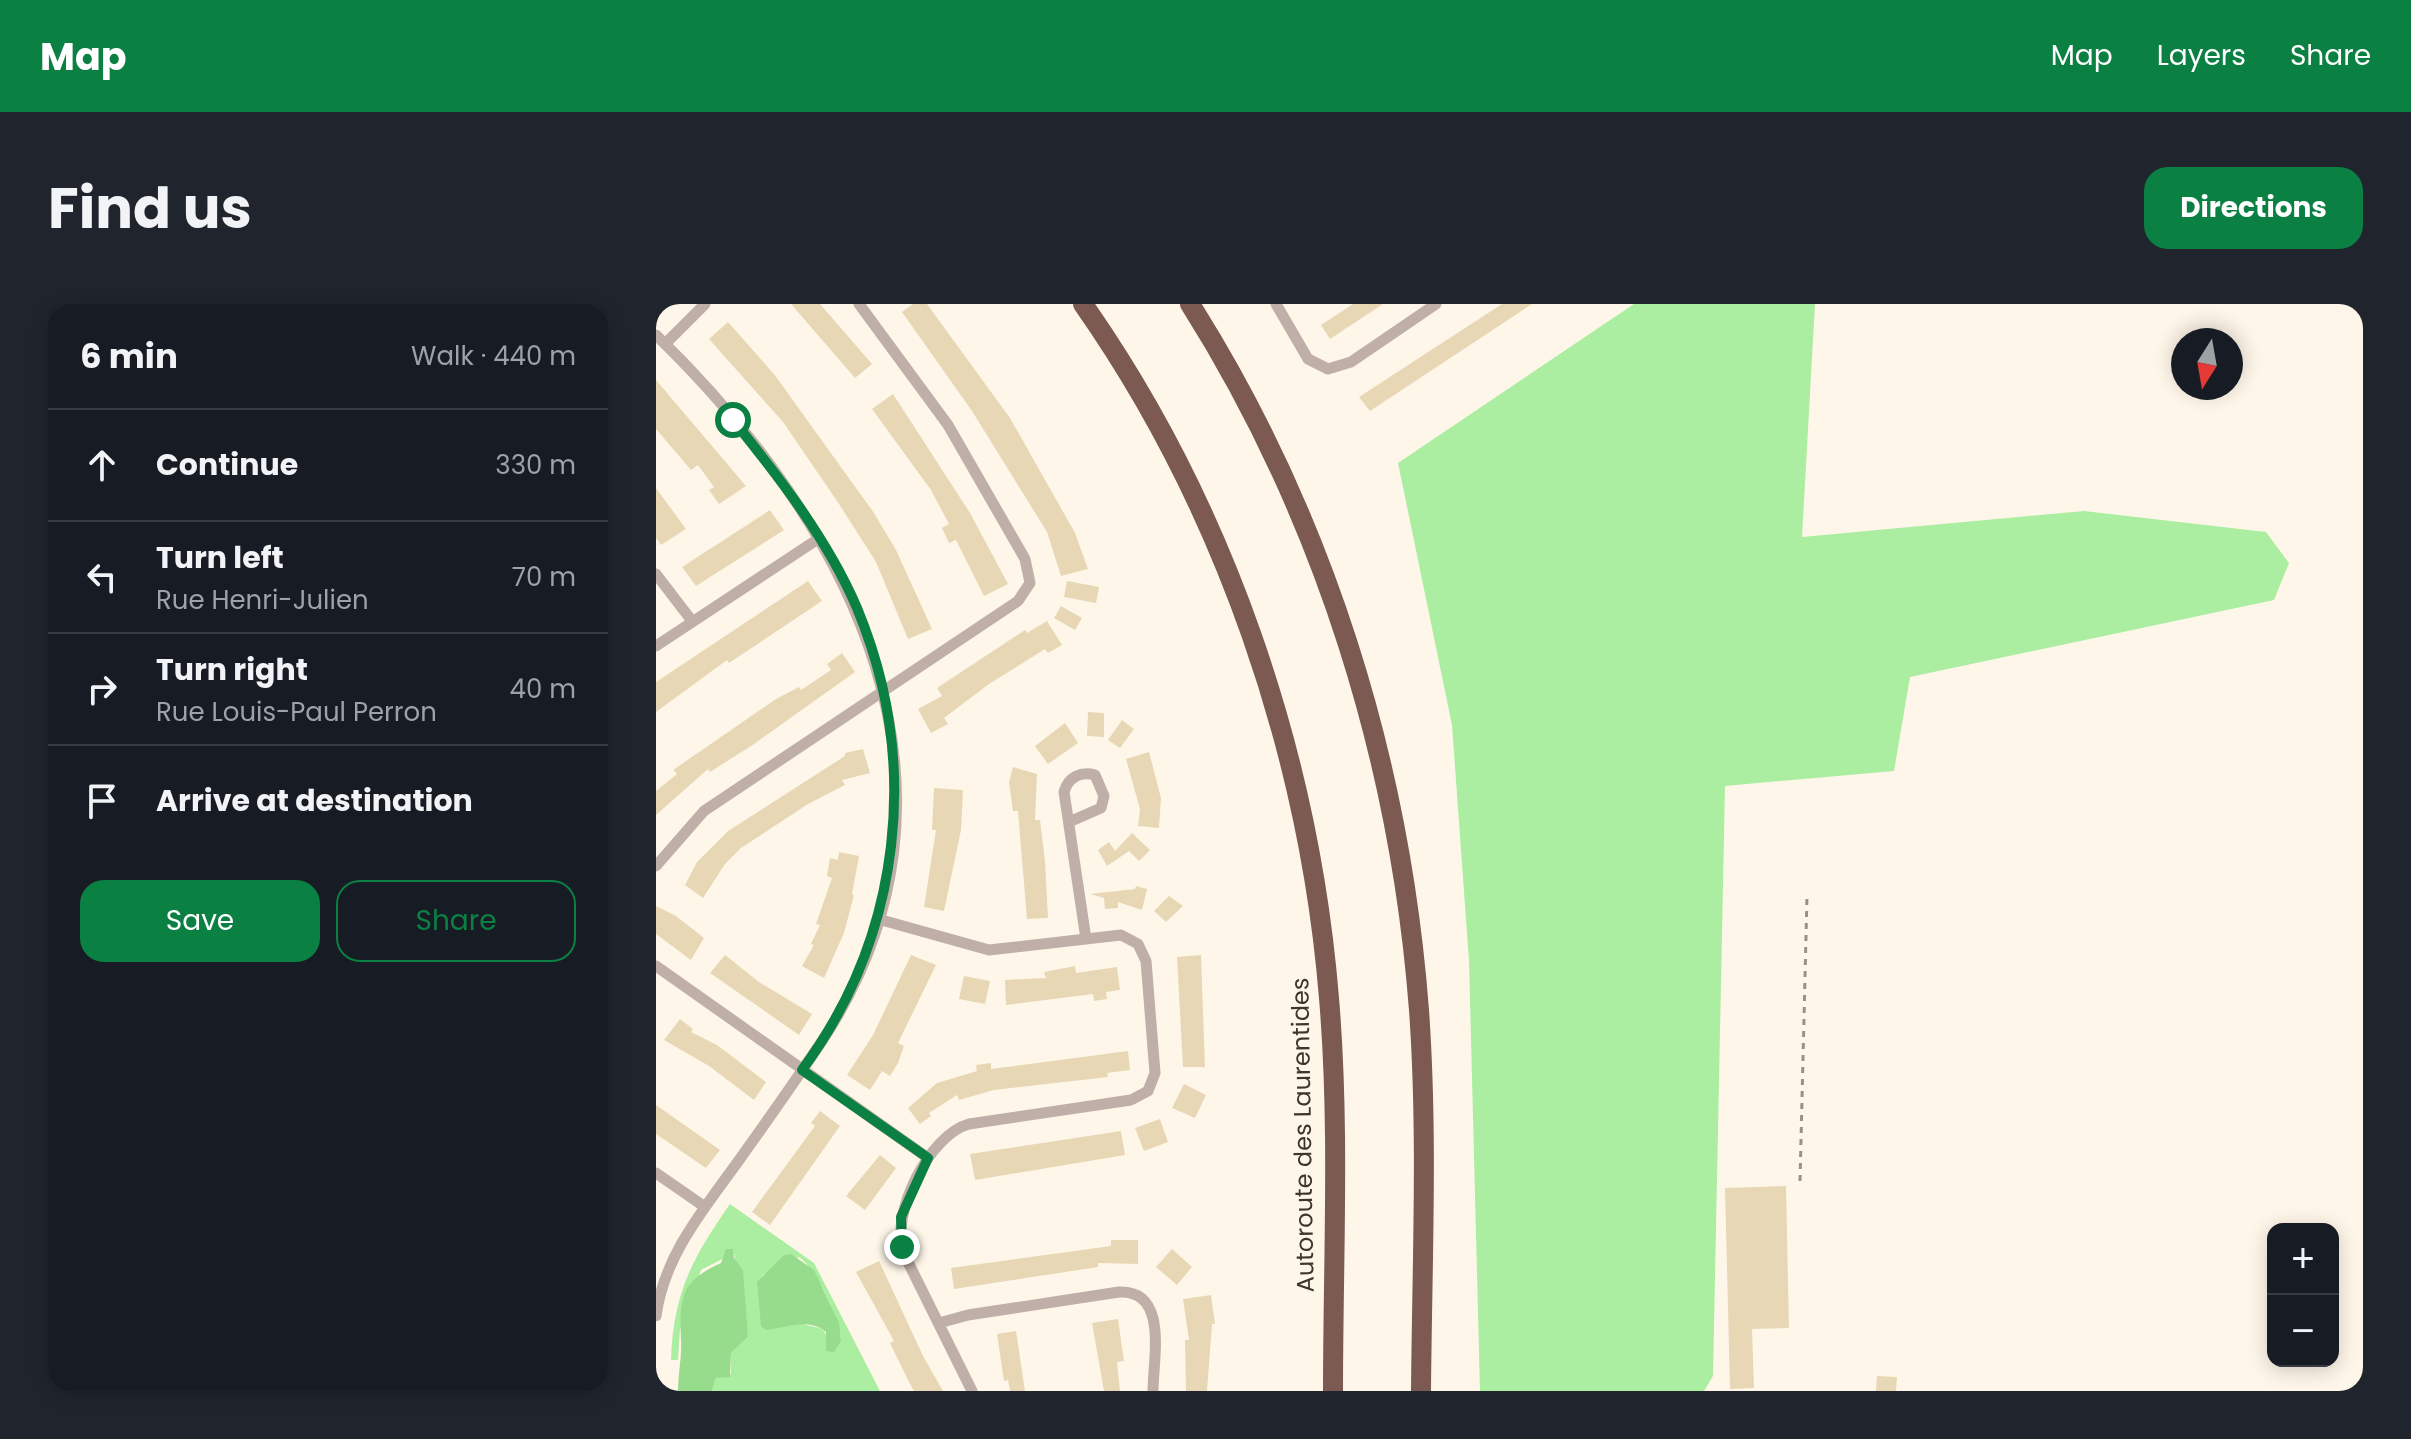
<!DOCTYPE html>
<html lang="en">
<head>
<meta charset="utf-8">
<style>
	:root { --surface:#171b24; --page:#20242c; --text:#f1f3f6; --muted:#9ea1a6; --line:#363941; --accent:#0b8043 }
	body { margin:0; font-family:Poppins,sans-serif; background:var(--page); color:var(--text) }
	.controls { position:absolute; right:24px; bottom:24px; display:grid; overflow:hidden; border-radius:16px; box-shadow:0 4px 20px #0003 }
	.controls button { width:72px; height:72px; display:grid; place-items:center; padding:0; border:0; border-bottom:2px solid var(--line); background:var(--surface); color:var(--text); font:40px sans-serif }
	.compass { position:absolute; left:1515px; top:24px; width:72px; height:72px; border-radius:50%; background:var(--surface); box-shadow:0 4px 20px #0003; rotate:191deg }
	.stop { position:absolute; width:24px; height:24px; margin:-18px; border:6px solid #0b8043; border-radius:50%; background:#fff }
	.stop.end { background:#0b8043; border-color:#fff; box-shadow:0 2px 8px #0008 }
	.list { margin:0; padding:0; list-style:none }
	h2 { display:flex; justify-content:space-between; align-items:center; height:104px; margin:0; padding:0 32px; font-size:34px }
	h2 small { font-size:26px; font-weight:400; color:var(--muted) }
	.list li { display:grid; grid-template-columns:52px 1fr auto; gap:24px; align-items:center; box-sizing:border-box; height:112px; padding:0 32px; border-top:2px solid var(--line) }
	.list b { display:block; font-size:30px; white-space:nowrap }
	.list p { margin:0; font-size:26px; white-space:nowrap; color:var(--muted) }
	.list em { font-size:26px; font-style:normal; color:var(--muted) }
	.actions { display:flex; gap:16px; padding:24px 32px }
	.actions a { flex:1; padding:18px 0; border:2px solid var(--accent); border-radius:24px; text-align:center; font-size:28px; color:var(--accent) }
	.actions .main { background:var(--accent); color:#fff }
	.icon { flex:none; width:44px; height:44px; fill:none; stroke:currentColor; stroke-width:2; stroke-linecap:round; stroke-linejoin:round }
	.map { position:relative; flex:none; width:1707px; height:1087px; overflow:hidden; border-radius:24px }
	header { display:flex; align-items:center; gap:48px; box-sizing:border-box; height:112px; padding:0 40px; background:var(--accent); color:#fff }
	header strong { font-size:38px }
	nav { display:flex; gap:44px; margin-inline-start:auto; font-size:28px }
	.intro { display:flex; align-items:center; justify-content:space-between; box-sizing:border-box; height:192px; padding:0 48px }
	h1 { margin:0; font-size:56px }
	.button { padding:20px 36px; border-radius:24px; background:var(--accent); color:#fff; font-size:28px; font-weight:700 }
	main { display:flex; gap:48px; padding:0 48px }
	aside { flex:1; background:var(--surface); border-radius:24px; box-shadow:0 4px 20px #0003 }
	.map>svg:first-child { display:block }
</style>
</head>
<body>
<header>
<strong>Map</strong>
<nav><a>Map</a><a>Layers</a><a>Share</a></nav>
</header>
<div class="intro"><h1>Find us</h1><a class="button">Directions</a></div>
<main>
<aside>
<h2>6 min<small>Walk · 440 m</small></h2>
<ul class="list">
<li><svg class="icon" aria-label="ahead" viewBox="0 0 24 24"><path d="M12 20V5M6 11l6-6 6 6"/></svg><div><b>Continue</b></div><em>330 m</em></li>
<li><svg class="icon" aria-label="left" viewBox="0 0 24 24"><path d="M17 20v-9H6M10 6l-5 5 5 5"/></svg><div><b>Turn left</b><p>Rue Henri-Julien</p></div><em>70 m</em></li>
<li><svg class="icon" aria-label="right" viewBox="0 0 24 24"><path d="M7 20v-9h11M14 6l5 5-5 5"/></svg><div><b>Turn right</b><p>Rue Louis-Paul Perron</p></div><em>40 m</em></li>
<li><svg class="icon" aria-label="arrive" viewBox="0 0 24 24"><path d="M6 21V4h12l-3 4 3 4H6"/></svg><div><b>Arrive at destination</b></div></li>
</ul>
<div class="actions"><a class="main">Save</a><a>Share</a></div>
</aside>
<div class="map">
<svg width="1707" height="1087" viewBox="0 0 1707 1087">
	<rect width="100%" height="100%" fill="#fef7e9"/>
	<path fill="#abeea1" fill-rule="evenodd" d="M978 0H1159L1146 233 1428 207 1610 228 1633 259 1618 296 1254 373 1238 467 1069 482 1057 1072 1048 1087H824L813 657 796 421 742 159Z
		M74 900 158 959 224 1087H56L60 1074 75 1070V1049L92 1033 78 949 45 966 24 1025 22 1056H15C17 989 37 953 74 900ZM143 953C161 965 184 1016 185 1037L171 1036C169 1020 160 1025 148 1020 138 1015 114 982 106 972Z"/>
	<path fill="#97dc8c" d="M70 945H77L78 954 87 966 92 1033 75 1049 74 1073 60 1074 56 1087H22C22 1070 26 1052 25 1036 23 993 25 977 65 959Z
		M135 950 158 966 183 1019 185 1037 178 1048 170 1047V1028C153 1013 130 1024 110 1026L105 1022 101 978 128 951Z"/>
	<path fill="#e7d7b5" d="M135 0H164L216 60 199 74Z
		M257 0H271L354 114 419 229 432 265 405 272 391 228 316 107 246 8Z
		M697 0H727L674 35 665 21Z
		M846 0H876L714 107 703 93Z
		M72 18 118 70 218 209 240 246 276 325 252 335 220 258 183 200 127 118 53 35Z
		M0 76 90 182 63 200 53 186 58 183 42 161 35 166 0 125Z
		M237 90 314 209 352 280 328 292 300 236 293 239 286 224 293 220 275 186 216 105Z
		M0 184 30 225 5 241 0 234Z
		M114 206 128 226 40 282 26 263Z
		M152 277 166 297 73 359 71 356 0 408V378Z
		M411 277 443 283 440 299 408 293Z
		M405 302 426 314 419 326 398 314Z
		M391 317 406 341 392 349 389 345 333 380 288 414 292 420 275 429 262 405 286 392 281 384 369 326 371 329Z
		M186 349 199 368 98 440 54 468 52 465 0 511V487L21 470 17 466 120 395 143 383 145 386 175 366 171 360Z
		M432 408 448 409V433L431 432Z
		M466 416 478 425 464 444 452 436Z
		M409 419 422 439 392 460 379 442Z
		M207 445 214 469 186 476 189 481 152 500 85 544 69 560 47 594 29 581 41 558 72 527 189 452V449Z
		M493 448 505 494 503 524 482 522 484 505 470 455Z
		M357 463 381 470 379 516H384L389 557 392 614 371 615 362 507H357L353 478Z
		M278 484 307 486 305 526 288 607 268 603 280 526H276Z
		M476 529 494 546 483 557 473 547 451 562 442 546 453 538 459 547Z
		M183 548 203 552 196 590 198 591 188 629 168 674 146 662 158 641 155 640 164 621 160 620 176 574 171 572 174 554 182 556Z
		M480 582 491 585 486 606 462 598V604L449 605 448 594 434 590 479 585Z
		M513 592 527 602 510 618 498 607Z
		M0 602 20 612 48 634 35 656 0 630Z
		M69 651 103 678 156 710 143 731 54 669Z
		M255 651 280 661 242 739 248 742 242 759 234 772 226 767 214 786 191 771 217 731Z
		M545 651 549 763H527L521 653Z
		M419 662 420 669 461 663 464 686 450 688 451 695 438 697 437 690 350 701 349 676 390 674 388 668Z
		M308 672 334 677 329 700 303 695Z
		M24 715 37 725 35 728 61 741 110 778 98 796 53 762 8 736Z
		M472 747 474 766 451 769 452 773 338 786 303 796 301 791 273 809 275 812 264 820 252 804 281 779 321 767 320 761 335 759V765Z
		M528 780 550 791 539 814 516 804Z
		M0 801 64 846 50 864 0 830Z
		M164 807 184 822 114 921 96 908 159 822 155 819Z
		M504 815 512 838 488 847 479 824Z
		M465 827 469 851 319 876 314 850Z
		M224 851 240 864 209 906 190 892Z
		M1130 882 1133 1024 1096 1025 1098 1084 1074 1085 1069 884Z
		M455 936H482V960L442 959V963L298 985 295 964 455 942Z
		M516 945 536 963 521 981 500 963Z
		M223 957 267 1052 287 1087H258L252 1076 234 1039 238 1037 200 968Z
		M555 991 559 1020H556L551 1087H530L529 1036H533L527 995Z
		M462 1015 468 1057 461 1058 464 1087H448L436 1019Z
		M360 1027 369 1087H354L352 1076 348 1077 341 1030Z
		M1221 1072 1241 1073 1240 1087H1220Z"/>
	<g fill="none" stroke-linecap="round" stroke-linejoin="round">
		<path stroke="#989284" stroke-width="3" stroke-dasharray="6 6" stroke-linecap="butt" d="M1144 877 1151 592"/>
		<path stroke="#c0aea9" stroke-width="11" d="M620 0 652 55 672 65 695 58 780 0
			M0 31C195 220 334 486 164 740 137 780 109 820 81 859 47 906 8 952 0 1012
			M9 40 49 0
			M0 270 36 317
			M0 342 162 235
			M413 518 445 504 448 492 439 471C425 467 412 473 408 488L430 635
			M0 562 48 507 362 297 374 279 369 255 292 121 203 0
			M222 615 333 646 465 631 482 640 490 657 499 769 492 787 475 796 313 820C273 831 233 911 248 950L316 1087
			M0 662 272 854
			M0 869 49 903
			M283 1019 312 1011 463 988C513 986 497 1055 497 1087"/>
		<path stroke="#7d5a51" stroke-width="20" d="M427 0C568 201 653 449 673 694 684 824 677 956 677 1087
			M534 0C668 212 744 457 763 706 772 833 766 960 765 1087"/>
	</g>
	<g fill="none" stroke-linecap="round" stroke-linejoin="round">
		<path stroke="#0b8043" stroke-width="10" d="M77 116C123 173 172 236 201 304 265 458 246 631 146 766L272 854 245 913 246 943"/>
	</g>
	<g text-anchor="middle" stroke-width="6" stroke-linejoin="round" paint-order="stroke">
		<g font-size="24" fill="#3d3729" stroke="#fef7e9">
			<text transform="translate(647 831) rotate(-91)" y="8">Autoroute des Laurentides</text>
		</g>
	</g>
</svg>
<div class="controls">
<button>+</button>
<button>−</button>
</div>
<svg class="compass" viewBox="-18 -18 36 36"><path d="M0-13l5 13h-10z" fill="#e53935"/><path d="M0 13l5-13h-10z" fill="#9ea1a6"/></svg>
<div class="stop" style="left:77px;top:116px"></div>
<div class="stop end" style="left:246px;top:943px"></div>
</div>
</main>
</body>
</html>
